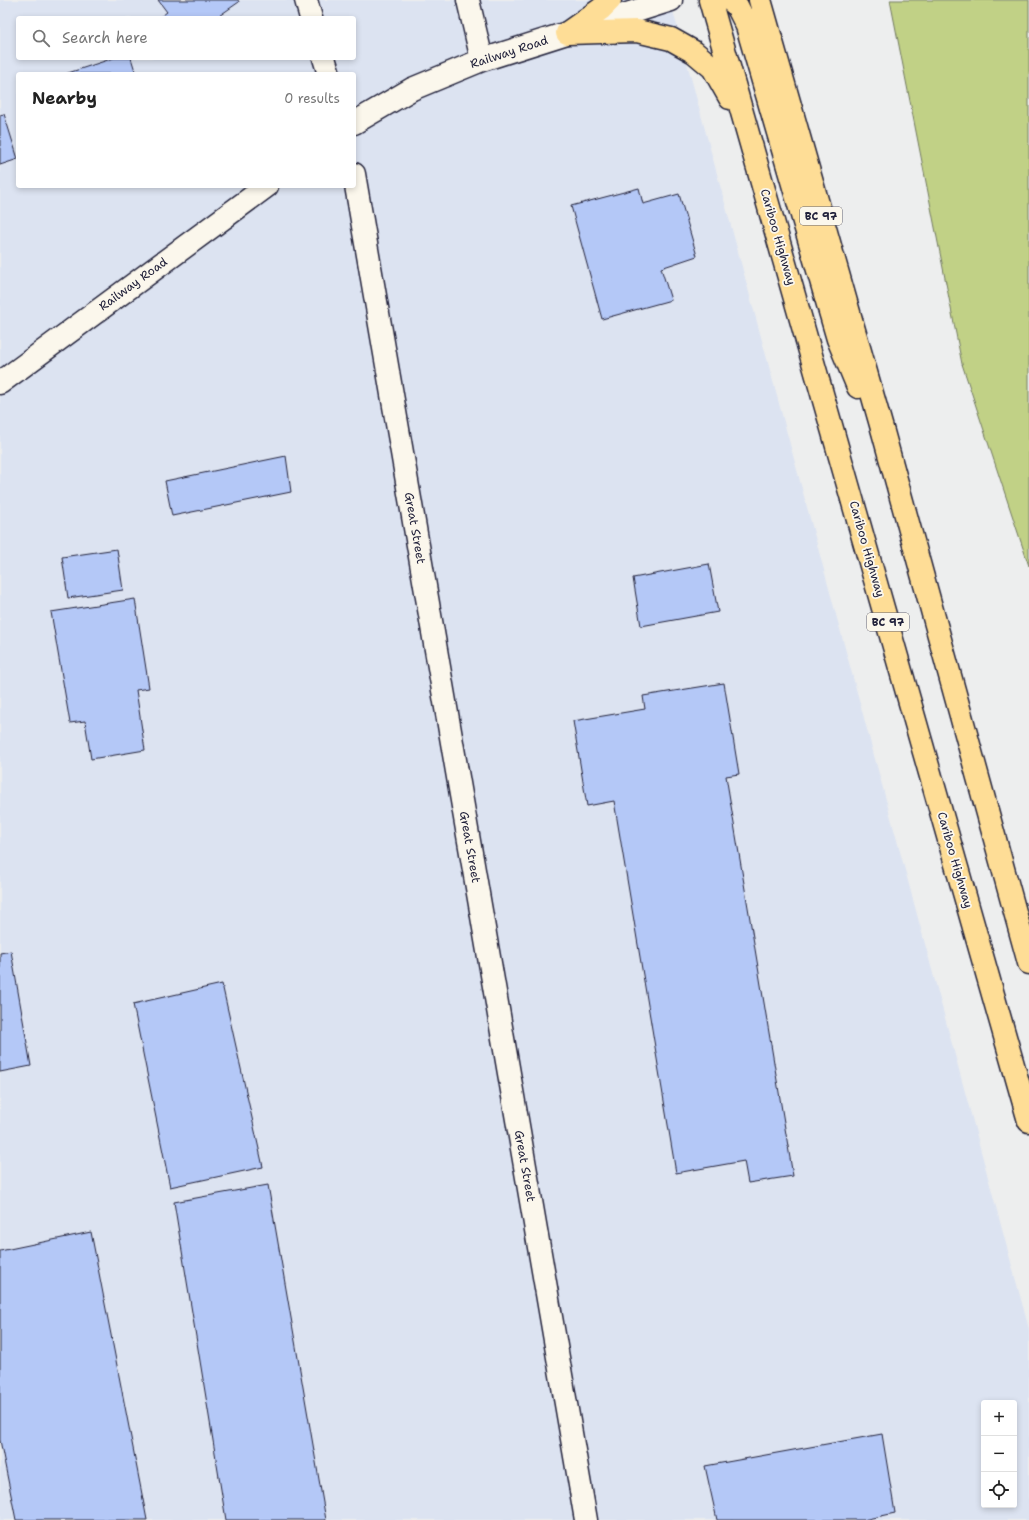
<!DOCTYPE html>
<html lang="en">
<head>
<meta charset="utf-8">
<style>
	:root { --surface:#fff; --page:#f2f2f2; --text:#222; --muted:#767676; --line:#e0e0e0 }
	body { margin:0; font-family:"Shantell Sans",sans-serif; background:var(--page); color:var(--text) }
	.controls { position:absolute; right:12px; bottom:12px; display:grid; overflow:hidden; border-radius:4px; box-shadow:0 2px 6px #0003 }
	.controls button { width:36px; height:36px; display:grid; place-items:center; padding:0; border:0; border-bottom:1px solid var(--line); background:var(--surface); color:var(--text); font:20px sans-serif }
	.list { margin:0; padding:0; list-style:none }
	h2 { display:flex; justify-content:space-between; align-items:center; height:52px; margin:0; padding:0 16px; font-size:17px }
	h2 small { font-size:13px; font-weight:400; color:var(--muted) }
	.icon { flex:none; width:22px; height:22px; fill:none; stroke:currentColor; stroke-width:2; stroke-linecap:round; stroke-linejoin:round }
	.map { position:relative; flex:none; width:1029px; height:1520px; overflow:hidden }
	.search { position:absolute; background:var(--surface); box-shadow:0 2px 6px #0003; left:16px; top:16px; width:340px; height:44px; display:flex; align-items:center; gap:10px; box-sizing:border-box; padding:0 14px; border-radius:4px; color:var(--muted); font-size:15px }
	.panel { position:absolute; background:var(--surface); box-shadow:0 2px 6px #0003; left:16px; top:72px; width:340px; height:116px; border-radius:4px }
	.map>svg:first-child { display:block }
</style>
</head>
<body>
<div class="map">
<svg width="1029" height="1520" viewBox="0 0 1029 1520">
	<rect width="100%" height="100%" fill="#edeeee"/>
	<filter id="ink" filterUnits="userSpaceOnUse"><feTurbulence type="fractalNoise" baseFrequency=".025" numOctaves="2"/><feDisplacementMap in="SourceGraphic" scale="8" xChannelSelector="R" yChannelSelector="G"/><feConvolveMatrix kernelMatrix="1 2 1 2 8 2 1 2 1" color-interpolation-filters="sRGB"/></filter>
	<g filter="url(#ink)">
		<path fill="#dce3f1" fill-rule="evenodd" d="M0 0H670L1029 1329V1520H0ZM18 18H354V58H18ZM18 74H354V186H18ZM984 1403H1014V1505H984Z"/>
		<path fill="#c1d186" stroke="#727a60" d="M890 0H1029V566L962 364Z"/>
		<path fill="#b4c8f7" stroke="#22223b" d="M158 0H238L239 2 216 18H159L167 12Z
			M114 58H131L136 74H65Z
			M4 114 18 159 0 165V115Z
			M639 188 643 204 679 194 697 256 661 268 671 300 602 319 571 206Z
			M286 456 291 492 172 516 165 481Z
			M117 549 123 590 68 598 62 557Z
			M709 564 718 612 641 626 633 578Z
			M135 599 149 688 136 690 145 750 91 759 85 721 70 723 51 612Z
			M724 683 739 774 726 776 793 1176 748 1183 744 1161 676 1173 614 801 587 806 573 721 645 709 643 696Z
			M11 951 31 1066 0 1072V953Z
			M222 984 263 1167 170 1187 133 1004Z
			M268 1185 326 1520H226L174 1202Z
			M91 1232 147 1520H16L0 1440V1251Z
			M882 1434 895 1513 863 1520H717L705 1466Z"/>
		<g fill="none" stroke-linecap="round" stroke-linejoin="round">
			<g stroke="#22223b" stroke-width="25">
				<path id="minor" d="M306 0 311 18
					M468 0 482 60
					M324 58 329 74
					M354 123 412 89 482 60 671 0
					M354 174 586 1520
					M0 383 267 186"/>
			</g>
			<g stroke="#22223b" stroke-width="25">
				<path id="highway" d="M710 0 1029 1121
					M730 0 737 6 747 26 838 339 858 387
					M760 0 883 432 1029 963
					M567 33 637 31 671 39 694 52 713 68 730 98
					M567 33 601 9 610 0"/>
			</g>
			<use href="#minor" stroke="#fbf7ec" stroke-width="22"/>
			<use href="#highway" stroke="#fedd96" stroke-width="22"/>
		</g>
	</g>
	<g text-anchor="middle" stroke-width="3.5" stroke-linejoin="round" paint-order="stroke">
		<g fill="#fbf7ec" stroke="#636270" stroke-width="1">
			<rect x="800" y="207" width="42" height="18" rx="3"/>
			<rect x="867" y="613" width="42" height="18" rx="3"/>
		</g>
		<g font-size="11" font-weight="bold" fill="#22223b">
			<text x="821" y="220">BC 97</text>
			<text x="888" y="626">BC 97</text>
		</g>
		<g font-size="12" fill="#22223b" stroke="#fbf7ec">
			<text transform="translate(509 52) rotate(-18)" y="4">Railway Road</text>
			<text transform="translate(778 237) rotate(74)" y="4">Cariboo Highway</text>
			<text transform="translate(133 284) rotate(-36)" y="4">Railway Road</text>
			<text transform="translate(415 528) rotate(80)" y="4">Great Street</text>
			<text transform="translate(867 549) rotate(74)" y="4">Cariboo Highway</text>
			<text transform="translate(470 847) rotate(80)" y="4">Great Street</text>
			<text transform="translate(955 860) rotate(74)" y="4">Cariboo Highway</text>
			<text transform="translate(525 1166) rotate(80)" y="4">Great Street</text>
		</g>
	</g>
</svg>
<div class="controls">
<button>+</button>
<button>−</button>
<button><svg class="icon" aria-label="locate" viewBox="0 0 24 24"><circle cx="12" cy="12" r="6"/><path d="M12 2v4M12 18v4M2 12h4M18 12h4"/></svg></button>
</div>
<div class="search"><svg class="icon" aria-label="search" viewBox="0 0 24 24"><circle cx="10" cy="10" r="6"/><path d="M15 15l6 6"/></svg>Search here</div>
<section class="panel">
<h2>Nearby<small>0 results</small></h2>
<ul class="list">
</ul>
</section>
</div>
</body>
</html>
